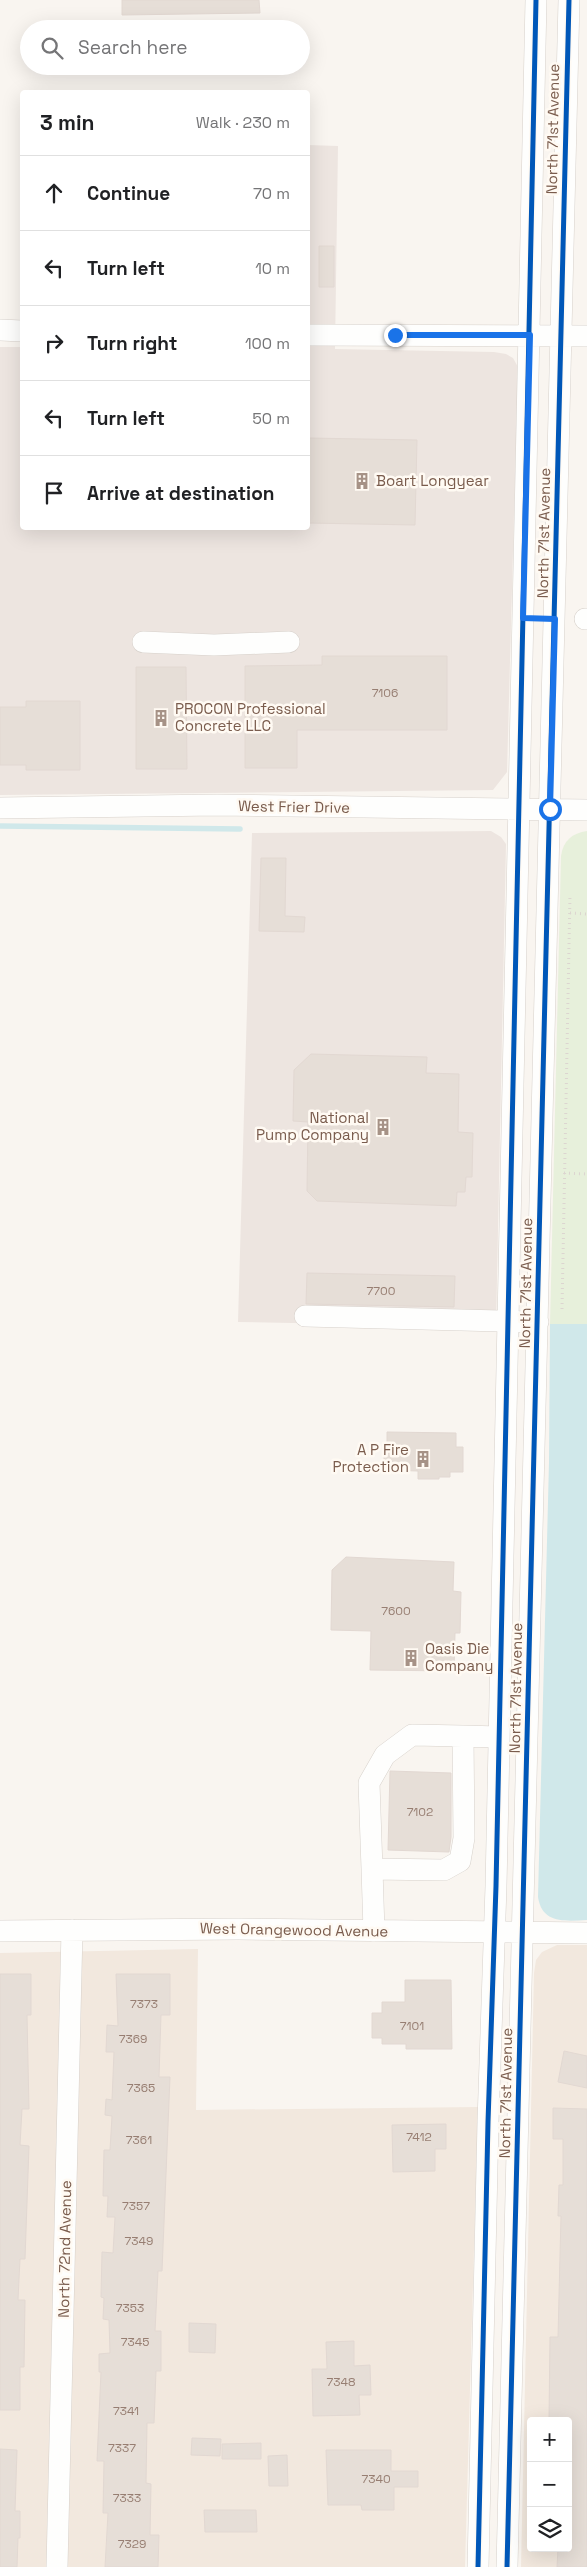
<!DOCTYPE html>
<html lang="en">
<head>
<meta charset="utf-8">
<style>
	:root { --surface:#fff; --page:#f6f6f6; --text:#202124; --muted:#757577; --line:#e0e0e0 }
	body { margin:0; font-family:"Space Grotesk",sans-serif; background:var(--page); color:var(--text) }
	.controls { position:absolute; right:15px; bottom:15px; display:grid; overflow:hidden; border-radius:5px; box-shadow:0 5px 20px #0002 }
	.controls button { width:45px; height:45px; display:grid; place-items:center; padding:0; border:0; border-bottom:1px solid var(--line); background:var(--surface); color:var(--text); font:25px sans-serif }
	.stop { position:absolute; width:15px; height:15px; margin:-11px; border:4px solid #1a73e8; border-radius:50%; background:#fff }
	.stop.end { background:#1a73e8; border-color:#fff; box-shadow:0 1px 5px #0008 }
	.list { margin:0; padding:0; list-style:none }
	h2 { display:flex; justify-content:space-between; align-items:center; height:65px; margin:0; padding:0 20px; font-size:21px }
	h2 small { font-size:16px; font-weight:400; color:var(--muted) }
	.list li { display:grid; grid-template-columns:32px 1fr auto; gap:15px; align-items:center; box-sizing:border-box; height:75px; padding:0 20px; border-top:1px solid var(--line) }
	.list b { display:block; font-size:19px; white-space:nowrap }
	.list em { font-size:16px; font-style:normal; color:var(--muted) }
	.icon { flex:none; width:28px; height:28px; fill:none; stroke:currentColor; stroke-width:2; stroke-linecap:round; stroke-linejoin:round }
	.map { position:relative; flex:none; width:587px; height:2567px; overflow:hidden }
	.search { position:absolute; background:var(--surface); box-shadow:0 5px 20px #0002; left:20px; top:20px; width:290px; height:55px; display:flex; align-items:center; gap:12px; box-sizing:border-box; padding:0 18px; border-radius:28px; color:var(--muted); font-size:19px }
	.panel { position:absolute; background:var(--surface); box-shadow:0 5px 20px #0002; left:20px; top:90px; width:290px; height:440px; border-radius:5px }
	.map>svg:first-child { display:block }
</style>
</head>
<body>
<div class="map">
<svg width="587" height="2567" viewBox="0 0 587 2567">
	<rect width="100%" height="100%" fill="#f9f5f0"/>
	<path fill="#f2e8de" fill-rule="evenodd" d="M557 1945H587V2567H521L534 1973 536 1960 542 1952ZM531 2421H568V2548H531Z
		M198 1949 196 2110 478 2107 465 2567H0V1953Z"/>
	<path fill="#ede5e0" d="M308 145 338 146 335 349 494 352 506 354 513 358 518 367 507 772 493 790 0 795V347H22V528H308Z
		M491 831 501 837 506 844 496 1327 238 1322 252 833Z"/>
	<path fill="#e7f0db" d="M587 831V1324H550L561 856C563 841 572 833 587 831Z"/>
	<path fill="#d0e8ea" d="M550 1324H587V1920C565 1921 542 1924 538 1897L549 1462Z"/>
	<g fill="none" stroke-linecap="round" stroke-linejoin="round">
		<path stroke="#d0e8ea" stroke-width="5.5" d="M0 826 240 829"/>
	</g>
	<path fill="#e6ded7" stroke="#e2d8d2" d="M122 0H259L260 13 122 15Z
		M319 246H334V287H319Z
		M308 438 417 440 415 525 308 523Z
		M322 656H447V730H297V768H245V666L322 665Z
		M136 667H186L187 769H136Z
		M26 701H80V770H26V765H0V707H26Z
		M261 858H286L285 916 305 917 304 932 259 931Z
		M311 1054 427 1057 426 1073 459 1074 458 1132 473 1133 472 1177H466L465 1192H457L456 1206 317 1201 307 1191 308 1122 293 1121 294 1070Z
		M307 1273 455 1276 454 1307 306 1304Z
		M387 1432 456 1433V1447H463V1472H450V1477H439V1479H418V1471L384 1470V1445H387Z
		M346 1557 454 1562 453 1591 461 1592 460 1633H455L454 1671 370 1670 371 1631 331 1630 332 1570Z
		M390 1771 451 1773V1837L449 1852 388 1850Z
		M0 1974H31V2015H27L29 2109H22L20 2145 29 2146 25 2259H20L18 2300H25L24 2367H20V2410H0Z
		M116 1974H170V2015H161L159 2077H170L162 2271H158L155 2331H161V2371H156L154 2423H147L146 2483 151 2484 150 2535H159L158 2567H105L108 2513H103L104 2461H97L101 2372H99V2354L110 2353 109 2320 103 2319 104 2298 101 2297 102 2252 113 2253 115 2217H107L108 2196H103L104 2150H110L112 2116 105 2115 106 2099 112 2100 114 2052H106L107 2025 118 2026Z
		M405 1980H451L452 2049H406V2044H382V2038H372V2013H382V2002H405Z
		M564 2051 587 2056V2088L558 2082Z
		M553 2108 587 2109V2567H557L558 2548H568V2421H549L550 2337H558L561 2216H558L559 2185H563V2139H553Z
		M446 2124V2149H435V2171L393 2172 392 2125Z
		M189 2323 216 2324 215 2353 189 2352Z
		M354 2341V2366L370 2365 371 2395H359L360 2415 313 2416 312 2369H327L326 2342Z
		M192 2438 221 2439 220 2456 191 2455Z
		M261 2443V2459H222V2444Z
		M0 2449 17 2450 15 2511H20V2538H18L17 2567H0Z
		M326 2450H391V2471H418V2487H394V2510H362L361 2505H328Z
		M287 2455 288 2486H269L268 2456Z
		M204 2510H256L257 2532H205Z"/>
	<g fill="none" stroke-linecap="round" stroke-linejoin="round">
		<g stroke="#d7d1cb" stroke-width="22">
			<path id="minor" d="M0 330 22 331
				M308 335 587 336
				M585 619H587
				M143 642 214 645 289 642
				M0 808 217 805 587 810
				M305 1316 538 1322
				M372 1869 369 1783 385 1755 412 1735 463 1736
				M0 1931 238 1929 587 1933
				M374 1931 372 1869 444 1870 460 1861 464 1838 463 1736 499 1737
				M57 2567 72 1930
				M478 2567 488 2122 496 1886 536 0
				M507 2567 569 0"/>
		</g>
		<path stroke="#dcd5d0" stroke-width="3" stroke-dasharray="1 4" stroke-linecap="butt" d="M570 913 587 914
			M564 1173 587 1174
			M562 1309 570 894"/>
		<use href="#minor" stroke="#fefefd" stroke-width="21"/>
		<g stroke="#fffaf3" stroke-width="8">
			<path id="cycleway" d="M478 2567 488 2122 496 1886 536 0
				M507 2567 569 0"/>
		</g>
		<use href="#cycleway" stroke="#0057b8" stroke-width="5"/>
	</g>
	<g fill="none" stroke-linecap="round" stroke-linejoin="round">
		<path stroke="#1a73e8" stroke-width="6" d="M395 335H530L523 618 555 619 550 809"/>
	</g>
	<defs>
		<g id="building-bare" transform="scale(1.35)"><path d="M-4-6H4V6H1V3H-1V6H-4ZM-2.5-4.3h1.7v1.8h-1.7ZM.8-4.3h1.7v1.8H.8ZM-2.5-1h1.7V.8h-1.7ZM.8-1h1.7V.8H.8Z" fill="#a69286" stroke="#fffaf3" stroke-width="2.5" paint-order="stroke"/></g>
	</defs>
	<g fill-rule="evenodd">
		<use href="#building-bare" x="362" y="481"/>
		<use href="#building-bare" x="161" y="718"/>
		<use href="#building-bare" x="383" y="1127"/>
		<use href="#building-bare" x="423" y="1459"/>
		<use href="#building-bare" x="411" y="1658"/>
	</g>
	<g text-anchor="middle" stroke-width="5" stroke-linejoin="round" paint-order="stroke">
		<g font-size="12" fill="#977e72">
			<text x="385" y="697">7106</text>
			<text x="381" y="1295">7700</text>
			<text x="396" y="1615">7600</text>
			<text x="420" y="1816">7102</text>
			<text x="144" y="2008">7373</text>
			<text x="412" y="2030">7101</text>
			<text x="133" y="2043">7369</text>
			<text x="141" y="2092">7365</text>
			<text x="419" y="2141">7412</text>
			<text x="139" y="2144">7361</text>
			<text x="136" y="2210">7357</text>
			<text x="139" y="2245">7349</text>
			<text x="130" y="2312">7353</text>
			<text x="135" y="2346">7345</text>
			<text x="341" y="2386">7348</text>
			<text x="126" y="2415">7341</text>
			<text x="122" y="2452">7337</text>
			<text x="376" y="2483">7340</text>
			<text x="127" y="2502">7333</text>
			<text x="132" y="2548">7329</text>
		</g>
		<g font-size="15" fill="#7a5c4d" stroke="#fffaf3">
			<text transform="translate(553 129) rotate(-89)" y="5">North 71st Avenue</text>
			<text transform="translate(544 533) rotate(-89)" y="5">North 71st Avenue</text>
			<text transform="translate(294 807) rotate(1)" y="5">West Frier Drive</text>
			<text transform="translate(526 1283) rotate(-89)" y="5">North 71st Avenue</text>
			<text transform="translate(516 1688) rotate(-89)" y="5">North 71st Avenue</text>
			<text transform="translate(294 1930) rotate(1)" y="5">West Orangewood Avenue</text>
			<text transform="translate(506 2093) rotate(-89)" y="5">North 71st Avenue</text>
			<text transform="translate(65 2249) rotate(-89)" y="5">North 72nd Avenue</text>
		</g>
		<g font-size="15" fill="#7a5c4d" stroke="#fffaf3" text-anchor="start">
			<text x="376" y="486">Boart Longyear</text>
			<text x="175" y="714">PROCON Professional<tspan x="175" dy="17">Concrete LLC</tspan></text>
			<text x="369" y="1123" text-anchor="end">National<tspan x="369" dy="17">Pump Company</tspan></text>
			<text x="409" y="1455" text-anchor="end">A P Fire<tspan x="409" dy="17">Protection</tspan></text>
			<text x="425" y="1654">Oasis Die<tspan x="425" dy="17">Company</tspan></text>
		</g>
	</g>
</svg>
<div class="controls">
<button>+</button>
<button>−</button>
<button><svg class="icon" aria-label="layers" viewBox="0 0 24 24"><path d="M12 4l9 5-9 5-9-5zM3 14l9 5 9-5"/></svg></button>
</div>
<div class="stop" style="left:550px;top:809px"></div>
<div class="stop end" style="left:395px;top:335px"></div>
<div class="search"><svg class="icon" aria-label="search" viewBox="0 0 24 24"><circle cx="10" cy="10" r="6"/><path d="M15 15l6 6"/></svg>Search here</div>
<section class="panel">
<h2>3 min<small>Walk · 230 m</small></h2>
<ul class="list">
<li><svg class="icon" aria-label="ahead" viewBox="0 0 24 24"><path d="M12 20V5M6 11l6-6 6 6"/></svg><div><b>Continue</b></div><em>70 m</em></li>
<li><svg class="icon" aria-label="left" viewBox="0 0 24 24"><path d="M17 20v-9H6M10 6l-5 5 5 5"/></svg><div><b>Turn left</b></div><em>10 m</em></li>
<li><svg class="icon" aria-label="right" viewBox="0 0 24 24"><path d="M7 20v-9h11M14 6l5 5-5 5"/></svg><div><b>Turn right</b></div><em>100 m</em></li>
<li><svg class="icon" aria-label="left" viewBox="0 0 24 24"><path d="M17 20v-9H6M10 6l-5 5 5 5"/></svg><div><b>Turn left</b></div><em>50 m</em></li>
<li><svg class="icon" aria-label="arrive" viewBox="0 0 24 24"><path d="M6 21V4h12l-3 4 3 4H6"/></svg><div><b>Arrive at destination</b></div></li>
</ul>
</section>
</div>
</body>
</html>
